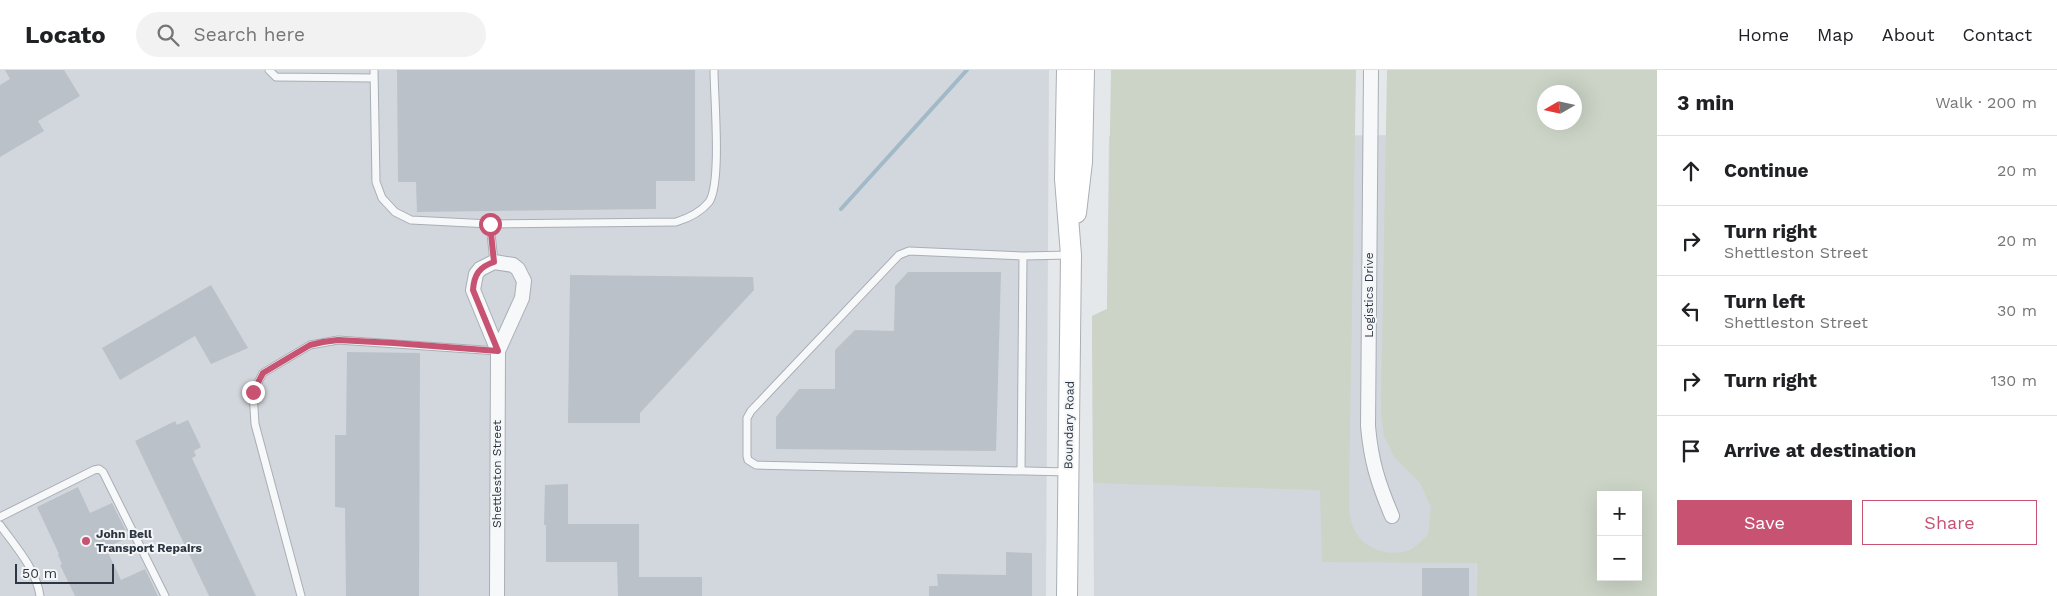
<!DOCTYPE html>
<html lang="en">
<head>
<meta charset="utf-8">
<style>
	:root { --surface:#fff; --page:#f2f2f2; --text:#202124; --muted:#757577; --line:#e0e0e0; --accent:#c75272 }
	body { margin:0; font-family:"Work Sans",sans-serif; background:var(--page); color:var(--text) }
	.controls { position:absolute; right:15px; bottom:15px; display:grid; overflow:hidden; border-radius:0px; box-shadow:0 5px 20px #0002 }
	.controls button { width:45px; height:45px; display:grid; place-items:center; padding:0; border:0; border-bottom:1px solid var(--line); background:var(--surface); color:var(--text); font:25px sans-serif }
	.compass { position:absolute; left:1537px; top:15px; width:45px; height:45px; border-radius:50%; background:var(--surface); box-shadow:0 5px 20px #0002; rotate:261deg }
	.scale { position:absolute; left:15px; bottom:12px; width:99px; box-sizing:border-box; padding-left:5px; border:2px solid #2c3743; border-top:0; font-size:14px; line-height:18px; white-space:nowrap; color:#2c3743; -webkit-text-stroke:4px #f4f6f8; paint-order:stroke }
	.stop { position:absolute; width:15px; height:15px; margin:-11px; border:4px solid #c75272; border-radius:50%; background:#fff }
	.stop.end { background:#c75272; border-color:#fff; box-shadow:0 1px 5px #0008 }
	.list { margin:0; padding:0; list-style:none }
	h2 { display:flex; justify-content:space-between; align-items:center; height:65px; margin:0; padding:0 20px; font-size:21px }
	h2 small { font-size:16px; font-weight:400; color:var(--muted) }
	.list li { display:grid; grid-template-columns:32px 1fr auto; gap:15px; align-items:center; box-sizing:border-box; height:70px; padding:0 20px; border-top:1px solid var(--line) }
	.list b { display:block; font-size:19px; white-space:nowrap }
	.list p { margin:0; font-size:16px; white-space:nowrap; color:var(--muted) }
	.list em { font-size:16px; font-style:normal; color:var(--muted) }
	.actions { display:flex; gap:10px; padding:15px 20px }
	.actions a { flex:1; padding:11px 0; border:1px solid var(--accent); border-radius:0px; text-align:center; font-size:18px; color:var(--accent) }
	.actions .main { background:var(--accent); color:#fff }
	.icon { flex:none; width:28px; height:28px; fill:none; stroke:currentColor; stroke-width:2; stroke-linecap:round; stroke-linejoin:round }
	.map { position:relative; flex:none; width:1657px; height:526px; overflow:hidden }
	header { display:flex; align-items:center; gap:30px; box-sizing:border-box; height:70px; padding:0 25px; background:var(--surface); border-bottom:1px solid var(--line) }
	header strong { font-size:24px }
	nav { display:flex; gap:28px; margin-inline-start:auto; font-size:18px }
	.search { width:350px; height:45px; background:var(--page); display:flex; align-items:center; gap:12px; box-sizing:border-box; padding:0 18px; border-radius:28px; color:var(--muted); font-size:19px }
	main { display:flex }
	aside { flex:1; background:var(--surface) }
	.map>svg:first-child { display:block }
</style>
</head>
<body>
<header>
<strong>Locato</strong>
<div class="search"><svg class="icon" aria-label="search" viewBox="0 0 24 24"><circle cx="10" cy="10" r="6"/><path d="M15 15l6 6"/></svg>Search here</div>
<nav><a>Home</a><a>Map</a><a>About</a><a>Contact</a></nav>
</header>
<main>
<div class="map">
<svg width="1657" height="526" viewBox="0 0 1657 526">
	<rect width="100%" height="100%" fill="#e4e8eb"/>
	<path fill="#d2d7dd" d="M0 0H1049L1046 526H0Z
		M1474 65 1477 526H1094L1092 246 1107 239 1109 66Z"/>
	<path fill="#cbd4c6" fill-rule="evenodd" d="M1111 0H1356L1349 419C1350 429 1348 441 1351 451 1357 476 1385 489 1410 480 1416 477 1423 469 1428 465L1431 437 1420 413 1394 387 1384 366 1381 342 1387 0H1657V526H1477V493L1322 492 1320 420 1093 413 1092 246 1107 239ZM1544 22H1574V52H1544ZM1601 425H1638V507H1601Z"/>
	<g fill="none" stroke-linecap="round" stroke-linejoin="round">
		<path stroke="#a2b9c8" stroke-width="4" d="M841 139 967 0"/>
	</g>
	<path fill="#bbc1c8" d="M5 0H64L80 26 38 51 44 61 0 87V15L10 9Z
		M397 0H695V111H656V139L417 142 416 112H398Z
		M908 202H1001L996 381 776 379V347L799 319H835V280L855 260 894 261 895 216Z
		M570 205 753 207 754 220 640 343V353H568Z
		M211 215 248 278 211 294 195 266 120 310 102 278Z
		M347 282 420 283 419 526H346L345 438 335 437V365H346Z
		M188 350 201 377 194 381 196 386 192 388 256 526H209L135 371 175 351 177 355Z
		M568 414V454H639V507H702V526H618L617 492H546V455H544L545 415Z
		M78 417 90 443 112 433 129 467 106 478 121 510 145 499 158 526H75L60 495 62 494 58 485 59 484 37 437Z
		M1006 482 1032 483V526H929V516H938L937 504 1006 505Z
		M1422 498H1469V526H1422Z"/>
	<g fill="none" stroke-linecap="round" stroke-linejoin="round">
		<g stroke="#a9afb5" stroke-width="9">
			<path id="lane" d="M269 0 276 7 374 8
				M374 0 376 112 382 128 395 142 411 150 490 154 676 152C689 148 700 143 709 132 722 113 714 26 714 0
				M490 154 494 192
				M1021 400 1023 186
				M1068 402 756 395 748 390 747 386V348L751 341 899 185 909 181 1023 186 1070 185
				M0 447 94 400 99 399 103 402 165 526
				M0 455C16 477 36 499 40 526
				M301 526 255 354 253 322 263 303 310 275 338 270 498 281"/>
		</g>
		<g stroke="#a9afb5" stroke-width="16">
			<path id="street" d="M1371 0 1368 356C1371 391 1378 413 1392 446
				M497 526 498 281 473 220 476 204 480 199 494 192 513 195 518 199 524 211 522 228 498 281"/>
		</g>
		<g stroke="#a9afb5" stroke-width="22">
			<path id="secondary" d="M1067 0 1065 109 1071 185 1067 526
				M1076 143 1082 92 1084 0"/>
		</g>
		<use href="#lane" stroke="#f7f8f9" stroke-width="7"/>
		<use href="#street" stroke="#f7f8f9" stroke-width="14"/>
		<use href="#secondary" stroke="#fff" stroke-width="20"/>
	</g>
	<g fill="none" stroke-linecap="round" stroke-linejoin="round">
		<path stroke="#c75272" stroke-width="6" d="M253 322 263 303 310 275 323 272 338 270 394 273 498 281 473 220C474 205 479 197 494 192L490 154"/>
	</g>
	<circle fill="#c75272" stroke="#f4f6f8" stroke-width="2" cx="86" cy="471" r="5"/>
	<g text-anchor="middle" stroke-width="4" stroke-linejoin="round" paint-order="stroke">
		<g font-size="12" fill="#2c3743" stroke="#f4f6f8">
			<text transform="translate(1369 225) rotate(-90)" y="4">Logistics Drive</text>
			<text transform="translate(1069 355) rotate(-89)" y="4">Boundary Road</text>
			<text transform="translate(497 404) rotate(-90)" y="4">Shettleston Street</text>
		</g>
		<g font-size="12" font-weight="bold" fill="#2c3743" stroke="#f4f6f8" text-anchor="start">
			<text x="96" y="468">John Bell<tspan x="96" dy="14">Transport Repairs</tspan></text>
		</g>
	</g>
</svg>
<div class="controls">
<button>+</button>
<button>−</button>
</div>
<svg class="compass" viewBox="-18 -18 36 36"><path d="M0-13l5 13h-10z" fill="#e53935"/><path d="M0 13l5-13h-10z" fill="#757577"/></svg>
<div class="scale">50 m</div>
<div class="stop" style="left:490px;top:154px"></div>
<div class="stop end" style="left:253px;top:322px"></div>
</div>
<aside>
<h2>3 min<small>Walk · 200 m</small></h2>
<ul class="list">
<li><svg class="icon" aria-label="ahead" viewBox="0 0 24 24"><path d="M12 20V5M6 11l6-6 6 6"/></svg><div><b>Continue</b></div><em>20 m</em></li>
<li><svg class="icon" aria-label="right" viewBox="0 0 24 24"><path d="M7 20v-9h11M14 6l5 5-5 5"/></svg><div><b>Turn right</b><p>Shettleston Street</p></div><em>20 m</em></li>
<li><svg class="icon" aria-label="left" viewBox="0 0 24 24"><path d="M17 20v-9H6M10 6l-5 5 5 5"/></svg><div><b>Turn left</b><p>Shettleston Street</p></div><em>30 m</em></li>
<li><svg class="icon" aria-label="right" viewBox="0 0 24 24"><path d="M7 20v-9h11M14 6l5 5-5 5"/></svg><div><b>Turn right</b></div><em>130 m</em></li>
<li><svg class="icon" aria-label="arrive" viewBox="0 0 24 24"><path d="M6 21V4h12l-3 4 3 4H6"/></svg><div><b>Arrive at destination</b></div></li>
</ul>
<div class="actions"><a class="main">Save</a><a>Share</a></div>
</aside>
</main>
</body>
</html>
